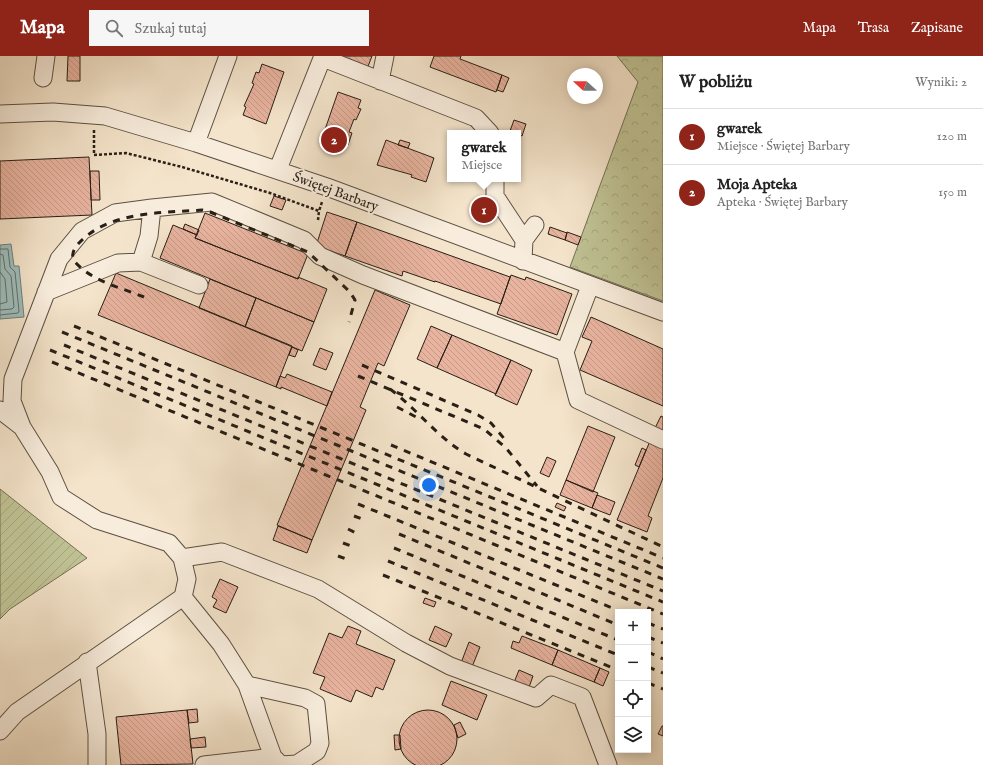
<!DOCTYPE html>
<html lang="pl">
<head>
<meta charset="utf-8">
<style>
	:root { --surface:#fff; --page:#f6f6f6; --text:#222; --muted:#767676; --line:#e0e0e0; --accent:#8f2418 }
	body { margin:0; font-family:"IM FELL English",serif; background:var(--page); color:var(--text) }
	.controls { position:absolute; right:12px; bottom:12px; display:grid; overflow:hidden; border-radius:0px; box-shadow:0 2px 10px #0003 }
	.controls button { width:36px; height:36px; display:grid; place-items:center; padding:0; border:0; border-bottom:1px solid var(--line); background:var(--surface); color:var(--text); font:20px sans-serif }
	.compass { position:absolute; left:567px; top:12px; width:36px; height:36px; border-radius:50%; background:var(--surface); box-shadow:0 2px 10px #0003; rotate:291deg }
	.you { position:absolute; left:429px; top:429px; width:14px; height:14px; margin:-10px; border:3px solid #fff; border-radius:50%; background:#1a73e8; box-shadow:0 0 0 6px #1a73e833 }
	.badge { display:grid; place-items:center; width:26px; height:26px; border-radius:50%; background:var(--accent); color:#fff; font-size:13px; font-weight:700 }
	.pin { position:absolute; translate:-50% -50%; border:2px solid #fff; box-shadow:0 1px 4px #0006 }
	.popup { position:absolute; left:447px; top:74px; width:74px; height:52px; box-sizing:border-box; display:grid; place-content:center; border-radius:0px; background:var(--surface); filter:drop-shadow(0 1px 3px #0005); font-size:13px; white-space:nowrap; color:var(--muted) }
	.popup b { font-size:15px; color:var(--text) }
	.popup::after { content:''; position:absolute; left:50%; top:100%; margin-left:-8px; border:8px solid transparent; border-top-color:var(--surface) }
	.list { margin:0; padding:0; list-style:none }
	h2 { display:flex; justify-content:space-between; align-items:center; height:52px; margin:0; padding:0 16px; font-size:17px }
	h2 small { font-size:13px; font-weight:400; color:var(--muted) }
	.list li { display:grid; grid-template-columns:26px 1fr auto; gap:12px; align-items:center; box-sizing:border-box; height:56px; padding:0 16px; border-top:1px solid var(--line) }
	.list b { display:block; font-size:15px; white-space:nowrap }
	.list p { margin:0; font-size:13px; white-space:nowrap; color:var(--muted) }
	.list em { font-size:13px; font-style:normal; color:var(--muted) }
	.icon { flex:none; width:22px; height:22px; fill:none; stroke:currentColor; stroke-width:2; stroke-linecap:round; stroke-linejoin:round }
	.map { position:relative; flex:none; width:663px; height:709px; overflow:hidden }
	header { display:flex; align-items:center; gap:24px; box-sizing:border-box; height:56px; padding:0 20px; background:var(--accent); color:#fff }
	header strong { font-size:19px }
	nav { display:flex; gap:22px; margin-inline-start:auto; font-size:14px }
	.search { width:280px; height:36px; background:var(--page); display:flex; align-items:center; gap:10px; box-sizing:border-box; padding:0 14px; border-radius:0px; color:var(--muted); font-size:15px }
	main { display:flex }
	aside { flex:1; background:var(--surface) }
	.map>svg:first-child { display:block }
</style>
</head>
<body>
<header>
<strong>Mapa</strong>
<div class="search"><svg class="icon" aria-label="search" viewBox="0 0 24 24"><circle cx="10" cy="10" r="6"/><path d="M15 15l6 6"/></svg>Szukaj tutaj</div>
<nav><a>Mapa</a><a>Trasa</a><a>Zapisane</a></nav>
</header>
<main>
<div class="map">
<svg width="663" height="709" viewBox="0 0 663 709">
	<defs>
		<pattern id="forest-crowns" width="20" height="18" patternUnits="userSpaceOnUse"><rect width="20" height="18" fill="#c0c395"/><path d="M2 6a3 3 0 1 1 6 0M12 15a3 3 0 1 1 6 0" fill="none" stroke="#a5a780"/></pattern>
		<pattern id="garden-furrows" width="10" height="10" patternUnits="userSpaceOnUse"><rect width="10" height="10" fill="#c0c395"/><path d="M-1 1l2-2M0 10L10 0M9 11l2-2" fill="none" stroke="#a5a780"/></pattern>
		<pattern id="building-back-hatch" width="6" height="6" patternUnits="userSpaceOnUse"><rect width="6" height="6" fill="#e8b39f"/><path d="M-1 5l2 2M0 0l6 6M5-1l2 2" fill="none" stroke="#c79a88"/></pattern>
	</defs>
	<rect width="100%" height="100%" fill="#f4e4cb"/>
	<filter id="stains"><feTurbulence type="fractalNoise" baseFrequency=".005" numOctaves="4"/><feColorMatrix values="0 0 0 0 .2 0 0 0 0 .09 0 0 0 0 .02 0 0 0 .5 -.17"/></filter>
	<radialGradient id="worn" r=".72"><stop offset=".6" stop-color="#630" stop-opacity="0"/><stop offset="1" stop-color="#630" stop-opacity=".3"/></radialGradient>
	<path fill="url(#forest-crowns)" stroke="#747155" d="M617 0H663V245L570 211 638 26Z"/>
	<path fill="url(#garden-furrows)" stroke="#747155" d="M0 433 87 502 10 553 0 563Z"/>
	<path fill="#9dbebd" stroke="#6e7e7a" d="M11 188 14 210H19L24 261 0 263V189Z"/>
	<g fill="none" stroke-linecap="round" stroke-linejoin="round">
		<path stroke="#626e69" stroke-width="1" d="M0 193H8L10 211 15 216 19 255 18 257 0 259
			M0 198 3 199 5 213 11 220 14 251 12 253 0 254
			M0 216 5 223 7 246 0 248"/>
	</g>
	<path fill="url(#building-back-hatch)" stroke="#281f15" d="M68 0H80V25H67Z
		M335 0H372L367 13Z
		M434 0H461L460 3 502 19 496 36 430 11Z
		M262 8 284 16 266 68 243 59 246 51 244 50 254 28 252 27 256 16 259 17Z
		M502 19 509 22 503 36 497 34Z
		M338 36 361 44 358 52 361 53 356 64 354 63 349 76 352 77 348 89 345 88 342 96 320 88Z
		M514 64 526 68 522 80 510 75Z
		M386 84 434 102 426 126 411 121 412 119 409 118 377 109Z
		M400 84 410 87 408 92 398 89Z
		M89 101 92 159 0 163V105Z
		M90 115H99L100 144H91Z
		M274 140 286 144 282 154 270 150Z
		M327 156 357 166 345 200 316 190Z
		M205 157 308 198 298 223 195 182Z
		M357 166 510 221 501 248 435 225V226L403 215 402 220 345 200Z
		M185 168 199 174 197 179 183 173Z
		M173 169 197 179 195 182 298 223V221L327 233 314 266 160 202Z
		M550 171 567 177 565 184 548 178Z
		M567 176 581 181 578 189 565 184Z
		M116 217 292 290 276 331 98 259Z
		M511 219 525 224 526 221 572 238 557 279 497 258Z
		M210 223 256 242 245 271 199 252Z
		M375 234 410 249 384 310 378 307 360 351 366 354 312 484 277 469Z
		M256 242 314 266 302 295 245 271Z
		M591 261 663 293V350L580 314 592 285 582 281Z
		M431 270 452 279 437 312 417 303Z
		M452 279 511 304 496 338 437 312Z
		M292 291 298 294 295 301 289 299Z
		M320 292 333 297 326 314 313 309Z
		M511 304 532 314 517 349 495 339Z
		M287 318 332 336 327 350 281 331V333L276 331 280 320 285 322Z
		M661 360 663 361V378L654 374Z
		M588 370 615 381 593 436 566 424Z
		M650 385 663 390V422L648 460 652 462 647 476 617 464Z
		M642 392 646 394 639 411 635 409Z
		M547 401 556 405 549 421 540 417Z
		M566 424 598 437 592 452 560 439Z
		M597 439 615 446 610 459 592 452Z
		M557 447 566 451 564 455 555 451Z
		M278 470 312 484 307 497 273 484Z
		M220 523 238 531 226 557 213 551 217 544 212 541Z
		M425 542 436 546 434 551 423 547Z
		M348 570 361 575 356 588 395 604 383 634 376 631 372 641 356 634 351 646 320 633 325 621 313 617 329 577 342 582Z
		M435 570 452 578 446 591 429 584Z
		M522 580 558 594 552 609 511 592 513 585 519 587Z
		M469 586 480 591 472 611 461 607Z
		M558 594 600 612 594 626 552 609Z
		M600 612 609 616 603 630 594 626Z
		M519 614 533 620 528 634 513 629Z
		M451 625 487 639 477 664 442 649Z
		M197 653 198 666 189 667 187 654Z
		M187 654 193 708 121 709 116 661Z
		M399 683a29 29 0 1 1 58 0a29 29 0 1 1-58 0Z
		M460 666 466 678 458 682 454 669Z
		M662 670H663V680L658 678Z
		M394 679H400L401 693 395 694Z
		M205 681 206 691 191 692 190 683Z"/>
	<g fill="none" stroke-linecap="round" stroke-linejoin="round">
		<g stroke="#5b5042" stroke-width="19">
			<path id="minor" d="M323 2 476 62 490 77
				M43 22 46 0
				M380 25 385 0
				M0 58 53 56 105 60 196 87 327 131 663 256
				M196 87 228 0
				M278 113 323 0
				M495 123V140L524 184 523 205
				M152 152 149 180 141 206 199 229
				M524 184 535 169
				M46 236 118 207 141 206
				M565 296 578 344 663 384
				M0 354 22 371 50 416 61 441 97 464 169 487 182 502 187 523 183 541 17 656 0 675
				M22 371 12 345 13 323 59 203 82 175 115 157 152 152 212 146 304 184 320 200 363 219 565 296 590 230
				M182 502 222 496 318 533 406 587 450 610 536 642 551 629 582 641 608 709
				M183 541 221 588 247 629 273 701 281 709 297 708 317 695 320 687 316 648 305 642 247 629
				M87 606 97 678V709
				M204 709 273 701"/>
		</g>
		<path stroke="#281f15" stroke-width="2.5" stroke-dasharray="3 2" stroke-linecap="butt" d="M94 74V99L126 97 182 111 270 137 319 155 322 146
			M318 164 319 155"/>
		<use href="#minor" stroke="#f8eddd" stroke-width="17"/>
		<path stroke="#281f15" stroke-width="3" stroke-dasharray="7 7" stroke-linecap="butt" d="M144 241C122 232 92 225 76 207 70 201 73 194 78 188 108 155 161 157 202 154L210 156 308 196 350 236 355 244 349 266
			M74 270 663 512
			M62 276 663 523
			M64 289 663 535
			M50 294 663 546
			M52 306 663 558
			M362 309 478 359 491 367 507 386
			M358 320 484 373 506 392 537 430
			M390 333C417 353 437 381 466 398L663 491
			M397 351 418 362
			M391 389 663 502
			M358 448 622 556
			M354 460 362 463
			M348 473 356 477
			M399 478 618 569
			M343 487 351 490
			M394 492 618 584
			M338 500 346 503
			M388 505 618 599
			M383 519 618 614
			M648 567 663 573
			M648 581 663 587
			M648 596 663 603
			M648 611 663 617
			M648 627 663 633"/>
	</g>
	<g text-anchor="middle" stroke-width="4" stroke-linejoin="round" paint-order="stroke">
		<g font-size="14" fill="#281f15" stroke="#f8eddd">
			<text transform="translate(336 135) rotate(20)" y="5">Świętej Barbary</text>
		</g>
	</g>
	<rect width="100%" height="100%" filter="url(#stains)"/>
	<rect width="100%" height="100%" fill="url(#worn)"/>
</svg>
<div class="controls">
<button>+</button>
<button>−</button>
<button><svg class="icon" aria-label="locate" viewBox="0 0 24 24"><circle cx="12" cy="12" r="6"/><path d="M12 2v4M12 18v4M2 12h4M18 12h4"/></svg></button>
<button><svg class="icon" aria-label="layers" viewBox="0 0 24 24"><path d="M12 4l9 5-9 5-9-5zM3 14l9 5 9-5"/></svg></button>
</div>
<svg class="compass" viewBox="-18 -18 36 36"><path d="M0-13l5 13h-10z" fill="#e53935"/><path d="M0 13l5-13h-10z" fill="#767676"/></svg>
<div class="you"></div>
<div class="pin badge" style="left:484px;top:154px">1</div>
<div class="popup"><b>gwarek</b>Miejsce</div>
<div class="pin badge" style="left:334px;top:84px">2</div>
</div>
<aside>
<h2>W pobliżu<small>Wyniki: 2</small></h2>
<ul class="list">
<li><span class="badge">1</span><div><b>gwarek</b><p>Miejsce · Świętej Barbary</p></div><em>120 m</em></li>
<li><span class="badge">2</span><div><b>Moja Apteka</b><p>Apteka · Świętej Barbary</p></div><em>150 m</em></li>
</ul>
</aside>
</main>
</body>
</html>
